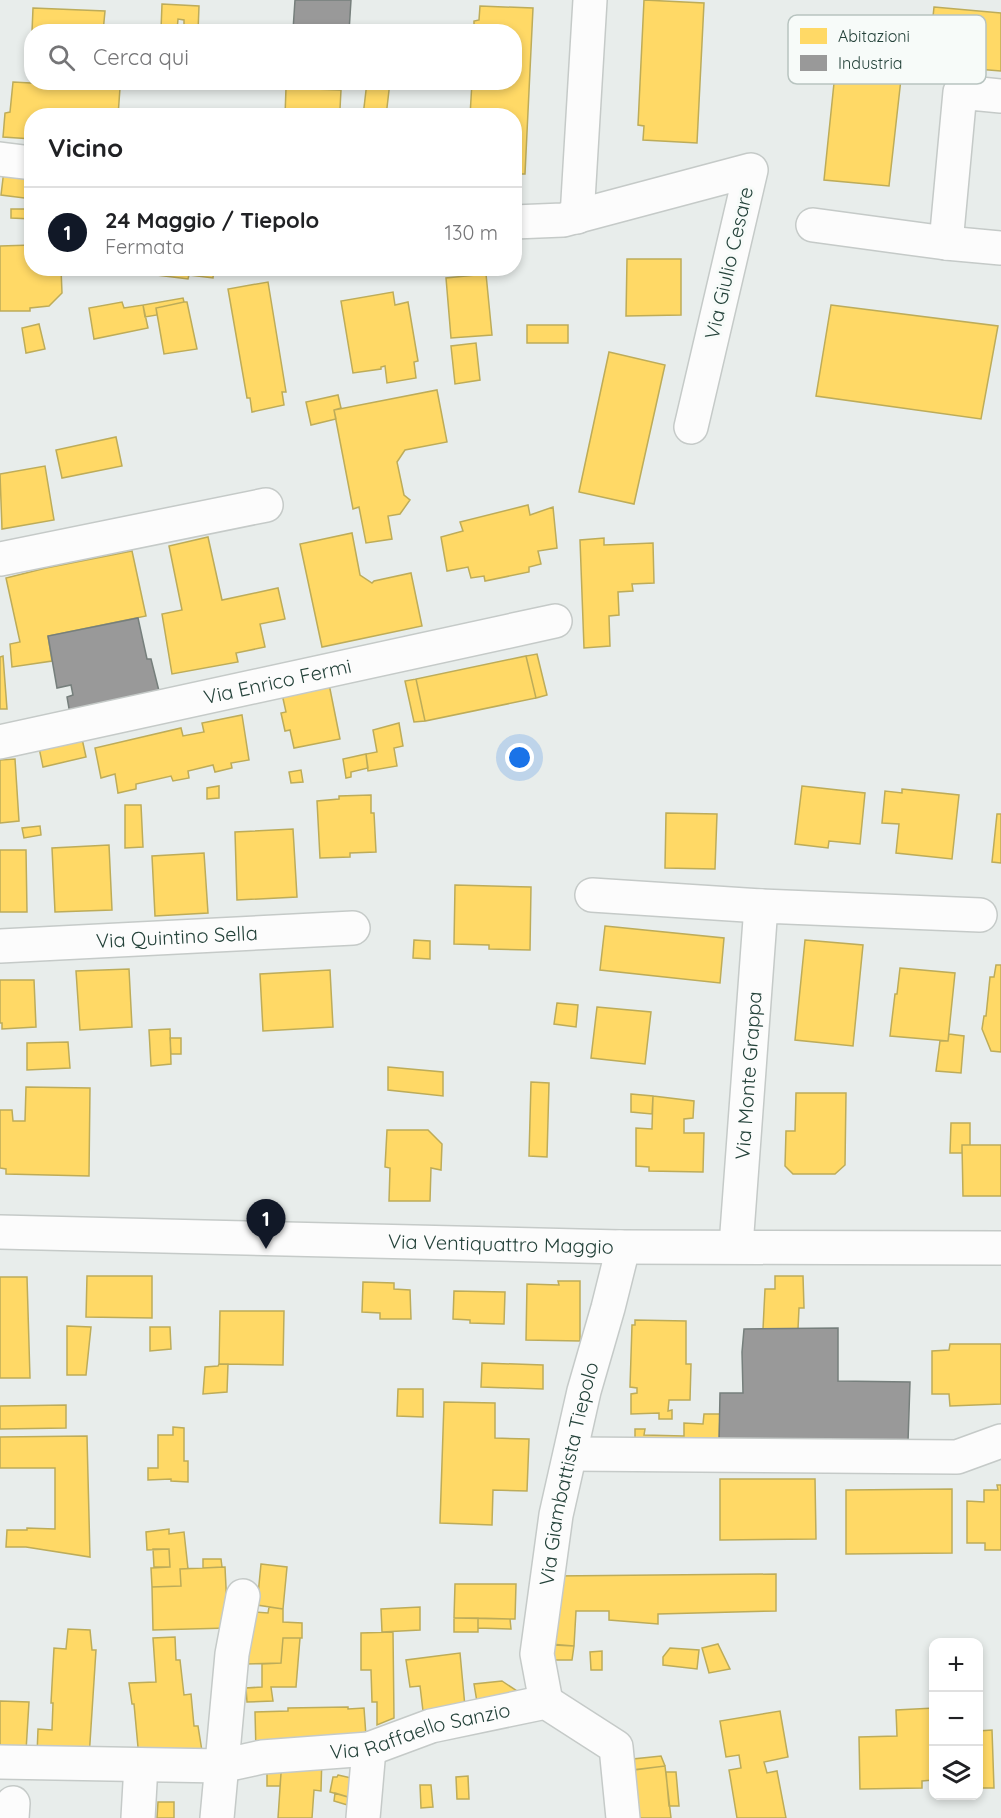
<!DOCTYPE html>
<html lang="it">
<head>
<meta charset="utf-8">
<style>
	:root { --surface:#fff; --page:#f2f2f2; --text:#202124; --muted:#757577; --line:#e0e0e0; --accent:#111827 }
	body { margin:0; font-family:Quicksand,sans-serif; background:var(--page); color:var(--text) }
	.controls { position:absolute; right:18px; bottom:18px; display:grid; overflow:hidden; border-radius:12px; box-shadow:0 3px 9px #0003 }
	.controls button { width:54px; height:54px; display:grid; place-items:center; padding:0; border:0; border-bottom:2px solid var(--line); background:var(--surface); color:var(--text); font:30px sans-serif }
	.you { position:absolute; left:520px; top:758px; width:21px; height:21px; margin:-15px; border:4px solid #fff; border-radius:50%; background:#1a73e8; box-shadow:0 0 0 9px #1a73e833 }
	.badge { display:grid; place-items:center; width:39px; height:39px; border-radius:50%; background:var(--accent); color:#fff; font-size:20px; font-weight:700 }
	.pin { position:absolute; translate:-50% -50px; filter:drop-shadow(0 2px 3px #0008) }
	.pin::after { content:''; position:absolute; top:32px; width:21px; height:18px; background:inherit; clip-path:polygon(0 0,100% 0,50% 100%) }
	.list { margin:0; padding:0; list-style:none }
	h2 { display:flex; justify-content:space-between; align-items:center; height:78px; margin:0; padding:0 24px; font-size:26px }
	h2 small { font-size:20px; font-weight:400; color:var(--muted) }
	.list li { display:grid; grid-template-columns:39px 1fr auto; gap:18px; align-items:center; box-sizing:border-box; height:90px; padding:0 24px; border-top:2px solid var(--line) }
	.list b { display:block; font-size:22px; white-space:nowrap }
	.list p { margin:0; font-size:20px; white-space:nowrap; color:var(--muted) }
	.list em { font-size:20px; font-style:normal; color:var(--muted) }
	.icon { flex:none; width:33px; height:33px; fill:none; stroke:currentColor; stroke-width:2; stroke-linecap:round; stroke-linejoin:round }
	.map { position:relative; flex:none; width:1001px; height:1818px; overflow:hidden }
	.search { position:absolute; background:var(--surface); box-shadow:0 3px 9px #0003; left:24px; top:24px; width:498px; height:66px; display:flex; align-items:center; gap:15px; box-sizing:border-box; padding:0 21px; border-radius:24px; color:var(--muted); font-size:22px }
	.panel { position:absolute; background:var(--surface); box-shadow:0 3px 9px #0003; left:24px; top:108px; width:498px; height:168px; border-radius:24px }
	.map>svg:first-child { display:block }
</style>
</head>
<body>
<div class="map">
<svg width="1001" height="1818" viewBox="0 0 1001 1818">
	<rect width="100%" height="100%" fill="#e8edeb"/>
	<path fill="#ffd966" stroke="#bdac59" stroke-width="1.5" d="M644 0 704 3 697 143 643 140 644 126 638 125Z
		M162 4 199 6 198 32H184V20L178 19 177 31 161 30Z
		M480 6 533 8 525 174H514V116H470L472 82H514V32H474V21L479 20Z
		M934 7 1001 13V71L928 65Z
		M33 8 105 11 103 32H32Z
		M837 54 903 61 889 186 824 180Z
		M13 82 120 88 118 116H32V139L3 137 5 113 10 112Z
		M367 82H390L386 116H363Z
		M286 88 341 90 340 109H344V116H285Z
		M4 170 32 173V199L1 195Z
		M11 209H32V219L11 218Z
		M32 245V268H61L62 293 49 306 30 308V311H0V246Z
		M627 259H681V315L626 316Z
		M150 268H214L213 278 189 275 188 279 149 274Z
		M296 268H328L325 274 294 275Z
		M486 274 492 335 451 338 446 278Z
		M268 282 286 392H282L284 405 252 412 250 398H247L228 289Z
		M393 292 395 305 408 302 418 361 414 362 416 378 387 383 385 366 381 367V369L353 373 341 301Z
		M183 298 184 302 156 308 157 315 145 317 143 305Z
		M122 302 124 308 143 305 148 328 94 339 89 308Z
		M184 302H187L197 349 164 354 156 308Z
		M831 305 998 326 981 419 816 396Z
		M39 324 45 349 26 353 22 328Z
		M527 325H568V343H527Z
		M476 343 480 380 455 384 451 346Z
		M609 352 665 365 634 504 579 492Z
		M437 390 447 442 405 450 397 462 404 495 410 500 400 514 388 516 392 539 366 543 359 507 353 509 334 410Z
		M338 395 341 408 334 410 336 419 311 425 306 402Z
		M116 437 122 466 62 478 56 450Z
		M45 466 54 520 2 529 0 474Z
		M528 505 530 515 553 507 557 548 538 551 541 564 529 567V572L485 581 484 576 471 578 468 567 447 571 441 537 463 531 460 522Z
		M352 533 360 575 372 583 374 581 411 573 422 626 322 647 300 544Z
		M208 537 222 600 278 588 285 619 260 624 265 647 236 653 238 662 172 674 162 614 182 610 169 546Z
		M604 538V545L653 543 654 583 632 584 633 591 618 592 619 615 609 616 610 646 584 648 580 540Z
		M132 551 146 616 48 636 52 661 12 667 10 644 20 642 6 578 46 568Z
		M537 654 547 695 536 698 526 656Z
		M3 656 7 709H0V657Z
		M526 656 536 698 425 721 416 679Z
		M416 679 425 721 414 722 405 681Z
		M329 684 340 739 294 748 290 730 285 731 281 713 286 712 282 694Z
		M242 715 249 760 231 763 232 768 215 772 213 765 188 771 189 778 173 781 171 776 136 784V789L118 793 115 774 101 778 95 748 181 728 183 736 204 732 202 723Z
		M399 723 403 746 394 748 397 766 368 771 366 754 377 752 373 730Z
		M81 734 86 757 43 767 37 738Z
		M366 754 368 768 351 772V777L346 778 343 759Z
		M15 759 19 821 0 823V760Z
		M301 770 303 782 291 783 289 772Z
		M219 786V798L207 799V788Z
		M802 786 865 793 860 844 829 841 828 848 795 844Z
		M902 789 959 795 952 859 896 853 899 824 882 823 885 791 902 793Z
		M371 795V813H374L376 852 350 853V857L320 858 317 801 339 799V796Z
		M125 805H141L143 847 125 848Z
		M666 813 717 814 715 869 665 868Z
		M997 814H1001V863L992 862Z
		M40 826 41 835 24 838 22 828Z
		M293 829 297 897 237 900 235 832Z
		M109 845 112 910 55 912 52 848Z
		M0 850H26L27 912H0Z
		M204 853 208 913 155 916 152 856Z
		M455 885 531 887 530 950 489 949V945L454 944Z
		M605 926 724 938 720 983 600 970Z
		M414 940 430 941V959L413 958Z
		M805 940 863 945 853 1046 795 1040Z
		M996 965H1001V1052L991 1051 982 1029 984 1016H986L990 977H994Z
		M900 968 955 973 948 1041 890 1036 895 994H897Z
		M129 969 132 1027 80 1030 76 971Z
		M330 970 333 1027 263 1031 260 974Z
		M0 980H34L36 1027 2 1029V1023H0Z
		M557 1003 578 1005 576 1027 554 1024Z
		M597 1007 651 1012 645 1064 591 1058Z
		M170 1029 171 1064 151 1066 149 1030Z
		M949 1034 964 1036 961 1073 936 1071 940 1041H948Z
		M170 1038H181V1054H171Z
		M68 1042 70 1068 27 1070V1043Z
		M388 1067 443 1072V1096L388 1090Z
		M531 1082 549 1083 547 1157 529 1156Z
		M26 1087 90 1088 89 1176 6 1174V1169L0 1168V1110H12L13 1121H25Z
		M796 1093H846L845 1165 835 1174H793L785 1166 786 1131H795Z
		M631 1094 653 1096 652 1114 631 1112Z
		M653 1096 694 1101 693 1118 684 1119V1133H704L703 1172 649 1171V1167L636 1166V1128L652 1129Z
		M951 1123H970V1145H962V1153H950Z
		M387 1130H428L442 1144 441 1170 431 1168 430 1201H389L390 1168 385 1167Z
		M962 1145H1001V1196H963Z
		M87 1276H152V1318L86 1317Z
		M775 1276H803L804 1308H799L798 1329H763L765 1289H775Z
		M0 1277H27L30 1378H0Z
		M558 1281H580V1341L526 1340 527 1284 559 1285Z
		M363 1282 394 1283V1289L410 1290 411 1319H380V1313L362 1312Z
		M454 1291 505 1292 504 1324 470 1323V1320L453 1319Z
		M220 1311H284L283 1365 219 1364Z
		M635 1320 686 1321V1364H691L690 1400H669L668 1411 672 1410V1419H659V1413L631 1414V1394L637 1393V1388L630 1387 632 1325H635Z
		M67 1326 91 1327 86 1375H67Z
		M150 1327H170L171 1349 150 1351Z
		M950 1344H1001V1404L950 1406 949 1394H932V1351L949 1350Z
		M482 1363 543 1365V1389L481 1387Z
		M219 1364H228L227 1392 203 1394 205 1367 218 1366Z
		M398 1389H423V1417L397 1416Z
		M444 1402 495 1403V1438L529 1439 527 1491 493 1490 492 1525 440 1523Z
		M66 1405V1428L0 1429V1406Z
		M704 1414H720L719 1444H635V1429H645L644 1435 684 1436V1423L703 1424Z
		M173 1427 184 1428V1461H188V1482L171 1481V1479L148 1480V1468H158V1435H173Z
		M87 1436 90 1557 26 1547H6L7 1530H27V1528L55 1529V1468H0V1437Z
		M720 1479H815L816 1539 720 1540Z
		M997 1485H1001V1550H985V1543H967V1501L984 1502V1490H998Z
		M952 1489V1553L846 1554V1490Z
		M169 1529V1534L184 1532 188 1569H180L181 1586 152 1587 151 1568 170 1567 169 1549 147 1550 146 1532Z
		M153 1549H169L170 1567H154Z
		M203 1559H221L222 1567 203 1568Z
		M261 1564 287 1567 283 1609 257 1605Z
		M225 1567 228 1628 153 1630 152 1587 181 1586 180 1569Z
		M776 1574V1611L658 1614V1624L609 1620V1611H576L574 1646 550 1644 554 1576Z
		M455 1584H516L515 1619 454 1618Z
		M269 1607 283 1609V1622L302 1623V1638H283L281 1663 245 1664 255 1612 268 1613Z
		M420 1607V1630L382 1632 381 1609Z
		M454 1618H478V1632H454Z
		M478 1618 510 1619 511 1629 478 1628Z
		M68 1629 90 1630 92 1650H96L89 1758 37 1755 38 1729 52 1730 53 1703H51L54 1648 66 1649Z
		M393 1632 394 1718 377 1725V1702H372L371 1670H361V1633Z
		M175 1637 176 1660H180L184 1695 191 1694 194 1726H198L202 1751 139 1758 134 1704H132L129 1683 156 1682 153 1638Z
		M283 1638H300L296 1687H271L273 1701 247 1702 246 1688 262 1687V1664L281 1663Z
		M718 1644 730 1669 709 1673 702 1648Z
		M553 1645 574 1646 572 1660H554Z
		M670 1648 699 1650 697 1669 663 1665V1657Z
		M602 1651V1670H591L590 1652Z
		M460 1653 465 1707 423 1711 420 1686 410 1687 406 1660Z
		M502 1681 517 1691 511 1699 477 1702 474 1684Z
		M0 1701 29 1702 26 1751 0 1752Z
		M348 1707V1709L364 1708 366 1736 256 1752 255 1712 288 1711V1708Z
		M934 1708V1787L933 1780 922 1781V1788L860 1789 859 1737 897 1736 896 1710Z
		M780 1711 788 1757 764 1762 767 1773 777 1771 786 1818H737L729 1770 741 1768 739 1755 726 1757 720 1721Z
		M992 1730 994 1788H978V1731Z
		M322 1755 321 1791 314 1790 312 1818H278L282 1758Z
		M661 1756 665 1766 635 1770 633 1759Z
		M267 1762H282L280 1786H267Z
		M665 1766 671 1818H636L632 1770Z
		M666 1772H676L679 1806H669Z
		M338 1775 356 1779 355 1799 330 1792 333 1777H337Z
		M468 1776 469 1799H457L456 1777Z
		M420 1785H431L433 1807 421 1808Z
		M335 1793 355 1799 354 1807 334 1801Z
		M158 1802H174V1818H157Z"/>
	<path fill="#999" stroke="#767f7c" stroke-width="1.5" d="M295 0H351L349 32 293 30Z
		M138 618 147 659H151L160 695 70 714 67 697 73 695 71 685 57 688 48 636Z
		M838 1328V1381L910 1382 908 1442 719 1444 720 1393H743L742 1352 744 1329Z"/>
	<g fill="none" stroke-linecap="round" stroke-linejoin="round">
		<g stroke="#c5cac8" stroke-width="36">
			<g id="minor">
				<path d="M0 159 32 163"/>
				<path d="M577 217 590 0"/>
				<path d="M514 222 563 220 751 170 691 427"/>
				<path d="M813 225 946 243 1001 248"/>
				<path d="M946 243 960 92 1001 96"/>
				<path d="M0 559 266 505"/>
				<path id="s1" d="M0 742 555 621"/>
				<path d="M592 895 761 906"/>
				<path id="s2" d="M0 946 353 928"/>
				<path id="s3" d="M0 1232 620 1247 1001 1248"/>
				<path id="s4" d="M736 1246 761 906 980 915"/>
				<path d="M571 1454 957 1457 1001 1441"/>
				<path id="s5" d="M546 1702 537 1654 556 1515 584 1391 608 1308 620 1260V1247"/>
				<path id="s6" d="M0 1762 221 1766 262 1757 369 1749 431 1726 546 1702 616 1747 623 1818"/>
				<path d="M12 1818 13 1803"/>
				<path d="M138 1818 141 1765"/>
				<path d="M217 1818 232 1654 243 1596"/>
				<path d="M363 1818 369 1749"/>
			</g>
		</g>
		<use href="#minor" stroke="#fcfcfc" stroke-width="33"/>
	</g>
	<g text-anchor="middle" stroke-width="6" stroke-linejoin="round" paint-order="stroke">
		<g font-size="20" fill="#24423a" stroke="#f7fbf9">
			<text transform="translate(729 263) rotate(-77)" y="7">Via Giulio Cesare</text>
			<text dy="7" stroke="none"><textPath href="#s1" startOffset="284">Via Enrico Fermi</textPath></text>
			<text dy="7" stroke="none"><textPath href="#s2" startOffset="177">Via Quintino Sella</textPath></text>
			<text dy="7" stroke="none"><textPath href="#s4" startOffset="171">Via Monte Grappa</textPath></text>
			<text dy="7" stroke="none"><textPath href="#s3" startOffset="501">Via Ventiquattro Maggio</textPath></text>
			<text dy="7" stroke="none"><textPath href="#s5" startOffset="232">Via Giambattista Tiepolo</textPath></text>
			<text dy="7" stroke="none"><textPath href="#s6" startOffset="424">Via Raffaello Sanzio</textPath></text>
		</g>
	</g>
	<rect x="788" y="15" width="198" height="69" rx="9" fill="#f7fbf9" stroke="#b8c4c0" stroke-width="1.5"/>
	<rect x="800" y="28" width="27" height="16" fill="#ffd966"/>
	<rect x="800" y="55" width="27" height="16" fill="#999"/>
	<g font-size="16" fill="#24423a">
		<text x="838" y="42">Abitazioni</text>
		<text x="838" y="69">Industria</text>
	</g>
</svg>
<div class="controls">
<button>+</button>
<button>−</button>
<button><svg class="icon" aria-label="layers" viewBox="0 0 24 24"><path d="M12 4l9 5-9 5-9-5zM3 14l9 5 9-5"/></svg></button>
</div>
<div class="you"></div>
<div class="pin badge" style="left:266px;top:1249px">1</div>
<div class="search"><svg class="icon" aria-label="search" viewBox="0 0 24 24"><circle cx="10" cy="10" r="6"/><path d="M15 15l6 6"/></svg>Cerca qui</div>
<section class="panel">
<h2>Vicino<small></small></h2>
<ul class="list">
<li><span class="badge">1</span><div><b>24 Maggio / Tiepolo</b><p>Fermata</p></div><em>130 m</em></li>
</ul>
</section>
</div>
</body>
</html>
